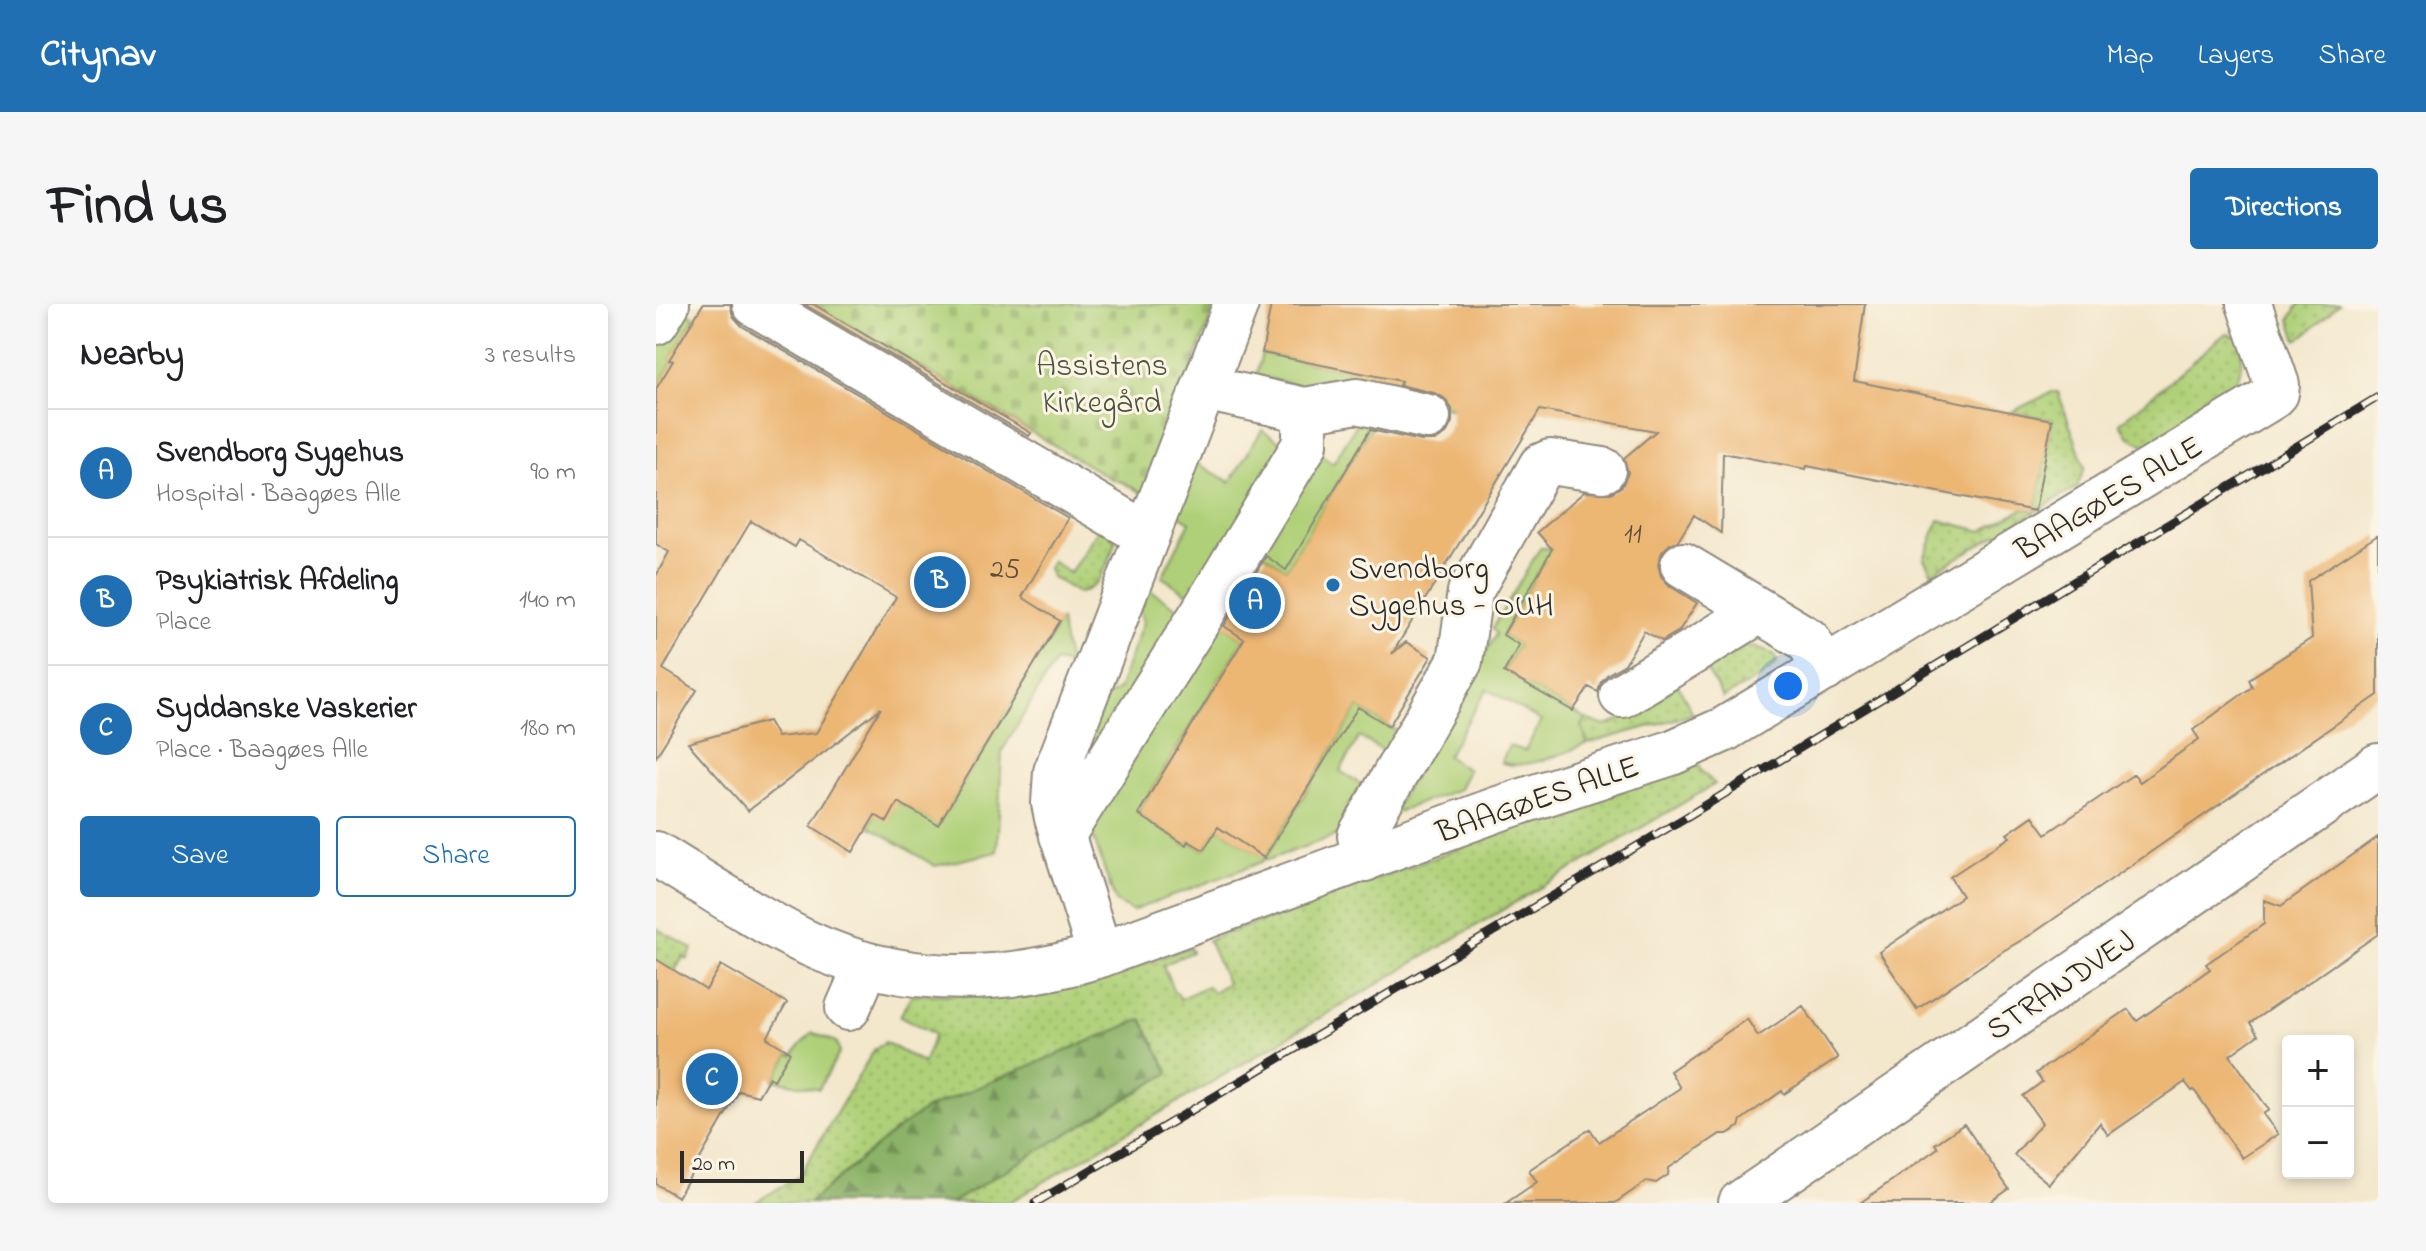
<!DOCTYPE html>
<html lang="en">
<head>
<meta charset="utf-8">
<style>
	:root { --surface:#fff; --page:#f6f6f6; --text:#202124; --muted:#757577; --line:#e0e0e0; --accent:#1f6fb2 }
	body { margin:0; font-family:"Indie Flower",sans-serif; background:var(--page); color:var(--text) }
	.controls { position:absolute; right:24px; bottom:24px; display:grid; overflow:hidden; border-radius:8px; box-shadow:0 4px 12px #0003 }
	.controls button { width:72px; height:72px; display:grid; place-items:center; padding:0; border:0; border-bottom:2px solid var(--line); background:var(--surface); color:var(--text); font:40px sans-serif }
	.scale { position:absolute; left:24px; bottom:20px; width:124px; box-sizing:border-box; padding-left:8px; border:4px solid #2b2b2b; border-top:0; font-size:22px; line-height:28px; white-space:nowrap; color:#2b2b2b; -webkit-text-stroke:6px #fcf5e5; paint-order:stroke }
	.you { position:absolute; left:1132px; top:382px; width:28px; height:28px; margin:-20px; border:6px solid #fff; border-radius:50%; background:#1a73e8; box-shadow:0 0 0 12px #1a73e833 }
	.badge { display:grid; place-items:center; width:52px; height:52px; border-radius:50%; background:var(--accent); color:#fff; font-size:26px; font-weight:700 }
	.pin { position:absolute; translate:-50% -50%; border:4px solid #fff; box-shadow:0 2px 8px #0006 }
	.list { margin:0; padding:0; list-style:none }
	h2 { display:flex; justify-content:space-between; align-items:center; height:104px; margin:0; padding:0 32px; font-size:34px }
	h2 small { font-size:26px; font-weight:400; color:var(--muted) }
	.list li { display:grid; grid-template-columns:52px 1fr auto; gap:24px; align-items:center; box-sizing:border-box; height:128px; padding:0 32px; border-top:2px solid var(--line) }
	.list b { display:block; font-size:30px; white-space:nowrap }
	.list p { margin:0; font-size:26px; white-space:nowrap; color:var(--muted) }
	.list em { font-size:26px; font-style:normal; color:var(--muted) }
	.actions { display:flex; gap:16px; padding:24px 32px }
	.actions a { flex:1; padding:18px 0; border:2px solid var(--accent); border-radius:8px; text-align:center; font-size:28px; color:var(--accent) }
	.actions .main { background:var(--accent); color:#fff }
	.map { position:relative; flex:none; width:1722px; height:899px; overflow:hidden; border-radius:8px }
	header { display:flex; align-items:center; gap:48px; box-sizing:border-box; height:112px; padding:0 40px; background:var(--accent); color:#fff }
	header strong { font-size:38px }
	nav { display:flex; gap:44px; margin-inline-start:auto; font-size:28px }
	.intro { display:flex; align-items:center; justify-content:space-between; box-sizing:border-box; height:192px; padding:0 48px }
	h1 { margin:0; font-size:56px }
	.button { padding:20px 36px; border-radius:8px; background:var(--accent); color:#fff; font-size:28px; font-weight:700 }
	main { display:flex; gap:48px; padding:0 48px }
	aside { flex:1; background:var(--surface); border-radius:8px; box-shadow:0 4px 12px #0003 }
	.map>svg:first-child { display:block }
</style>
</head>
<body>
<header>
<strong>Citynav</strong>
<nav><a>Map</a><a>Layers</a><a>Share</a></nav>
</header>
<div class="intro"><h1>Find us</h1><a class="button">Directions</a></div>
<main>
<aside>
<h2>Nearby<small>3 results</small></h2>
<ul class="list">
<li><span class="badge">A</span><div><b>Svendborg Sygehus</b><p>Hospital · Baagøes Alle</p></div><em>90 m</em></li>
<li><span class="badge">B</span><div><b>Psykiatrisk Afdeling</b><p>Place</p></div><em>140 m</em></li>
<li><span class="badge">C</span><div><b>Syddanske Vaskerier</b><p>Place · Baagøes Alle</p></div><em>180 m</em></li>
</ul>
<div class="actions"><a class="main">Save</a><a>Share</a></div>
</aside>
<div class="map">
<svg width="1722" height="899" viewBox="0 0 1722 899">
	<defs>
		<pattern id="grass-dots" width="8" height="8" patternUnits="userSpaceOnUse" patternTransform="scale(2)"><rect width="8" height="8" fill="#afd078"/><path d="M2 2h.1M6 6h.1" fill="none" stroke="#97b368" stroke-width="1.8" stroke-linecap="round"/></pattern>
		<pattern id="forest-firs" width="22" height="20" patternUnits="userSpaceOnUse" patternTransform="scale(2)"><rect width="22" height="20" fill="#8bb268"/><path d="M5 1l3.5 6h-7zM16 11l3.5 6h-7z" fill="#729156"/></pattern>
		<pattern id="cemetery-stones" width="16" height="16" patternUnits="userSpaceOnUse" patternTransform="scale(2)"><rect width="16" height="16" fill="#afd078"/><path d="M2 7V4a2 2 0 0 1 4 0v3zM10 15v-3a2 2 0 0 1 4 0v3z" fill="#97b368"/></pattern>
	</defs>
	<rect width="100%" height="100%" fill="#fcf5e5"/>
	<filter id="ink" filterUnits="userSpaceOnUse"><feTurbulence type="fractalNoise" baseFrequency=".0125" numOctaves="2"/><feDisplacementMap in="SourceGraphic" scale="16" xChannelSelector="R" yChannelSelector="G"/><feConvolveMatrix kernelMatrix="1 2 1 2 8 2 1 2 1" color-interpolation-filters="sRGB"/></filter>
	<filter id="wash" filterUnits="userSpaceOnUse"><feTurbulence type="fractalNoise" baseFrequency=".006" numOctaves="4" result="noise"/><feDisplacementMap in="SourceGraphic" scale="32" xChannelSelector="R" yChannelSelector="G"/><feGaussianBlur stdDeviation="1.8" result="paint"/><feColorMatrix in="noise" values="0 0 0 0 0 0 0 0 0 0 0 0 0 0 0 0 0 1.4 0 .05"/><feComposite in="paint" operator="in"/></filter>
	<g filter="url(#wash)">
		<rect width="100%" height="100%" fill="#f3e7cc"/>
		<path fill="url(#grass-dots)" stroke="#6d7e52" stroke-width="2" d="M1643 0H1683L1649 31 1641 36 1634 15Z
			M1570 29 1583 34C1590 55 1584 77 1570 95L1495 140 1488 141 1472 132 1464 119Z
			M1396 88H1402L1429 163 1421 183 1276 269 1268 255 1283 216 1326 227 1367 205 1379 207 1396 116 1355 108Z
			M446 219 460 237C453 256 446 284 423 289L395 273 392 264 396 257 414 269Z
			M1086 343H1097L1118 350 1121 359 1106 372 1067 394 1050 365Z
			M1022 381 1037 410 931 440 926 422 930 415 949 422 958 419Z
			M1042 460 1045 467 1059 480 352 899H295L513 769 486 715 240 826 153 899H98L143 872 218 746 229 738 267 759 279 730 244 712 256 690C293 690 331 693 368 690 425 686 481 662 534 643L536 648 507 661 518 688H521L524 695 551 682 556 688 571 679 552 636 898 510Z
			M0 624 37 645 31 656 27 653 19 667 0 656Z"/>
		<path fill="url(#forest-firs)" stroke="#5b6e4a" stroke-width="2" d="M486 715 513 769 295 899H153L240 826 270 805Z"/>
		<path fill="url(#cemetery-stones)" stroke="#6d7e52" stroke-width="2" d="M157 0H560L488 190 466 178 457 176Z"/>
		<path fill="#afd078" stroke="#6d7e52" stroke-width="2" d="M20 1 39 13 14 55 17 57 0 85V35Z
			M606 49 803 88 794 104 679 80 650 83 600 72Z
			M705 113 717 121 630 266 600 244 660 147 677 159Z
			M606 126 631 142 540 295 506 273 534 218 514 206 534 156 574 178Z
			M884 244H894L903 254 889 257 847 330 863 341 848 367 930 415 926 422 931 440C911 448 865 468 845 458L853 442 869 447 885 417 831 385 791 452 812 466 803 485 735 510 840 330 836 325Z
			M487 282 527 307 418 473 444 397 462 386 487 318 481 296Z
			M558 315 588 335 482 509 529 541 532 537 548 546 562 523 609 554 702 403 746 430 734 451 703 433 684 467 713 485 687 529 612 556 609 554 606 558 476 607 460 598 457 591 433 520Z
			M404 317 413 361 399 358 346 447 341 548 279 562 213 522 219 511 242 498 282 520Z
			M157 729 180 738 184 748 163 785 118 776 133 751 137 752 145 740Z"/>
		<g id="blocks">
			<path fill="#ecb673" d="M47 0H74L77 12 86 22 412 214 366 293 404 317 282 521 242 498 231 518 219 511 197 548 155 522 225 404 92 507 32 439 112 417 121 433 160 429 240 293 143 236 139 243 95 217 7 365 41 386 0 453V272L13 248 0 240V85L17 57 13 56Z
				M148 0H157L375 129 373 132Z
				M615 0H1209L1198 77 1396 116 1379 207 1151 162 1150 165 1067 149 1065 229 1038 211 1022 237 1014 240 1006 248 1002 260 1005 272 1014 282 1041 299 1023 327 1006 337 988 327 969 360 952 370 945 378 942 388 933 383 917 407 848 368 863 341 847 331 896 245 881 228 928 188 955 189 966 182 972 169 968 154 1000 127 884 106 736 350 750 338 775 353 733 422 702 403 608 554 562 523 548 546 532 537 530 541 482 510 588 335 568 322 610 252 630 266 714 126 766 137H779L790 130 796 118V105L788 94 778 89 743 81 745 77 606 49Z
				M1722 231V391L1376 630 1347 647 1261 705 1223 648 1306 592 1294 573 1354 533 1351 530 1377 512 1390 530 1478 470 1484 478 1543 435 1537 426 1596 383 1593 375 1656 334 1652 277Z
				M1722 533V630L1594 719 1602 731 1574 751 1613 806 1607 810 1622 830 1586 854 1538 786 1536 787 1529 778 1452 831 1444 819 1393 880 1358 851 1386 819 1367 792 1386 778 1380 769 1472 705 1481 717 1554 665 1550 660 1608 620V596L1625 602Z
				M0 655 50 686 65 661 131 699 111 734 134 748 118 776 113 773 102 792 83 787 22 893 0 880Z
				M1147 702 1182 754 1128 790 1126 787 1085 816 1083 823 1071 830H1064L1013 864 1012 871 1000 879 991 877 959 899H850L881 878 873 866 934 825 943 838 1024 784 1014 767 1091 715 1102 732Z
				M1308 820 1353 885 1333 899H1204L1282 844 1279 840Z"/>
		</g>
	</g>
	<g filter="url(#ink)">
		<use href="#blocks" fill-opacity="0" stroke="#8f897c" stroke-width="2"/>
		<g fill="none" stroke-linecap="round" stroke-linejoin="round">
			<g stroke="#8f897c" stroke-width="48">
				<path id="minor" d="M99 0 491 231
					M0 18 11 0
					M548 84 649 106 701 97 772 113
					M1027 261 1152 336 1169 365
					M966 391 1102 308
					M406 532 546 310 649 140V106
					M0 550C48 579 96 612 147 637 244 683 343 682 444 651L842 505 1015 449 1069 425 1616 93 1620 89 1621 81 1593 0
					M709 555 704 532 804 357 814 288 885 162 894 158 947 166
					M444 651 401 514 398 499 400 468 580 0
					M192 704 202 681 206 659
					M1085 899 1722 462"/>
			</g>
			<use href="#minor" stroke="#fff" stroke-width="44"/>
			<g stroke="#2b2b2b" stroke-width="9">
				<path id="rail" d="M379 899 1032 512 1722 93"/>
			</g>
			<use href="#rail" stroke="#fcf5e5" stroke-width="6" stroke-dasharray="18" stroke-linecap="butt"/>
		</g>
	</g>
	<circle fill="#1f6fb2" stroke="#fcf5e5" stroke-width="3" cx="677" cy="281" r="8"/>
	<g text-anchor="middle" stroke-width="6" stroke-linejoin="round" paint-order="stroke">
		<g font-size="28" fill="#5b4e3d">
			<text x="977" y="238">11</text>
			<text x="349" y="273">25</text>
		</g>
		<g font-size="32" fill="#4c543e" stroke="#fcf5e5">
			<text x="446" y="71">Assistens<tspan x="446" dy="37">Kirkegård</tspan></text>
		</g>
		<g font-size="32" fill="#2b2b2b" stroke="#fcf5e5">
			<text transform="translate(1452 193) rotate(-31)" y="11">BAAGØES ALLE</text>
			<text transform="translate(881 494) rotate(-19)" y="11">BAAGØES ALLE</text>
			<text transform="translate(1404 680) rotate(-34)" y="11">STRANDVEJ</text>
		</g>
		<g font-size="32" fill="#2b2b2b" stroke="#fcf5e5" text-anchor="start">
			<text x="693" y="274">Svendborg<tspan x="693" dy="37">Sygehus - OUH</tspan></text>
		</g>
	</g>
</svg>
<div class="controls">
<button>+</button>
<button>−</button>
</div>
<div class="scale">20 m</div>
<div class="you"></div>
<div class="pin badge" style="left:599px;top:299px">A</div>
<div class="pin badge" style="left:284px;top:278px">B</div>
<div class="pin badge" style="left:56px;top:775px">C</div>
</div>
</main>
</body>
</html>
